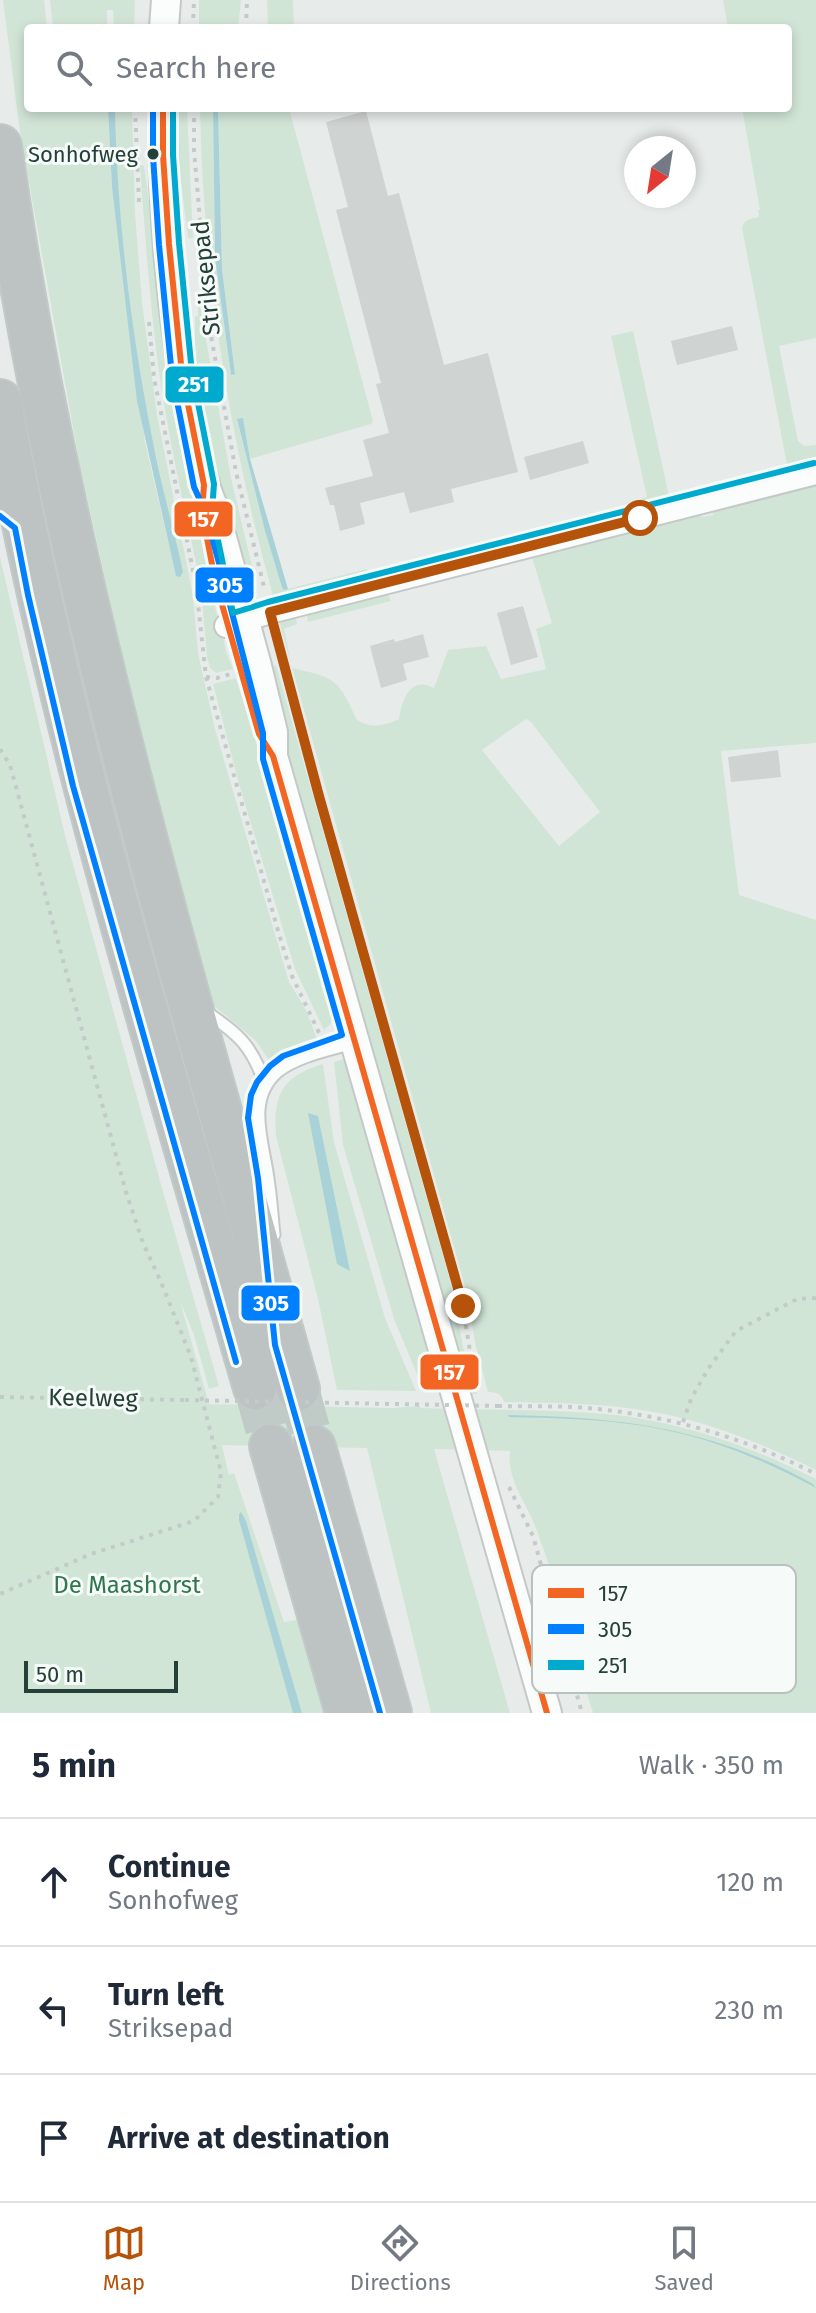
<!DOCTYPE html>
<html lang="en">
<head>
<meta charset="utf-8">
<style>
	:root { --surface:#fff; --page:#f2f2f3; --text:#1f2937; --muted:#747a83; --line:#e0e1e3; --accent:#b45309 }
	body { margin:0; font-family:"Fira Sans",sans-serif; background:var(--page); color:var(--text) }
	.compass { position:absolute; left:624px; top:136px; width:72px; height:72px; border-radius:50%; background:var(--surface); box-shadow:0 4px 12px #0003; rotate:210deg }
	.scale { position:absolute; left:24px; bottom:20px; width:154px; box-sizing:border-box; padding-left:8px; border:4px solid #244039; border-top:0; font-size:22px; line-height:28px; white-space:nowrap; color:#244039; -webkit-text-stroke:6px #f6faf8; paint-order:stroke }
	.stop { position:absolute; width:24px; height:24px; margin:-18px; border:6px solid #b45309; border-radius:50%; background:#fff }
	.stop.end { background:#b45309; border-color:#fff; box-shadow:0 2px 8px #0008 }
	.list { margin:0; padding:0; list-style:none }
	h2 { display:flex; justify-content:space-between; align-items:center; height:104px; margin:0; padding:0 32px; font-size:34px }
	h2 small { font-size:26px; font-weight:400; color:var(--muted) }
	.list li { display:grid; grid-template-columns:52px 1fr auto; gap:24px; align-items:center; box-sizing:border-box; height:128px; padding:0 32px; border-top:2px solid var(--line) }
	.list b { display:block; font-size:30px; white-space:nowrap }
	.list p { margin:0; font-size:26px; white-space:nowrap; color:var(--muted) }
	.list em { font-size:26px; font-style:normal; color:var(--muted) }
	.icon { flex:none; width:44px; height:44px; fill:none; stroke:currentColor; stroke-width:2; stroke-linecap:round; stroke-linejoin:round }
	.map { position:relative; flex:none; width:816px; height:1713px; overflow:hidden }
	.search { position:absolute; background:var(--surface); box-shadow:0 4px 12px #0003; left:24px; right:24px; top:24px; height:88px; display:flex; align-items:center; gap:20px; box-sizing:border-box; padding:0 28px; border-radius:8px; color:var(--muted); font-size:30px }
	.sheet { height:488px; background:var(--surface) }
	nav { display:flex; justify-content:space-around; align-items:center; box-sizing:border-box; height:112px; border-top:2px solid var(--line); background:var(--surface); font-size:22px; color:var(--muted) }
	nav a { display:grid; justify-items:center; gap:4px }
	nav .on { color:var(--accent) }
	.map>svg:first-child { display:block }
</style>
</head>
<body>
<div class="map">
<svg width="816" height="1713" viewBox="0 0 816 1713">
	<rect width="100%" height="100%" fill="#e7ecea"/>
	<path fill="#d1e5d7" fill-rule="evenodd" d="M3 0H44L47 28H28V108H108L112 187 145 442 176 575 178 577 183 572C173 531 163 489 154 447 130 337 117 221 115 108H132L135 213 142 302 157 415 193 596 198 653 215 729 289 982 306 1010 317 1039 310 1043V1049L270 1062 256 1041 212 1004 131 696 79 461 20 132Z
		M50 0H135L134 28H114L113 10H107V28H53Z
		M199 0H241L238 28H199Z
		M267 0H293L294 28H268Z
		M723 0H816V338L779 346 798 441 804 446 816 445V466L632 513V502L647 497 611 336 633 331 669 496 787 465 742 228C744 219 751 219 759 217L758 210H760L742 108H788V28H728Z
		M175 108H187L193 238H188L175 137Z
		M200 108H213L215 257 231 374H235L222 269 218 108H289L373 421 371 424 250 459 243 418 237 420 265 531 284 590 367 569 368 580 279 603 274 599C229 439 203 274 200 108Z
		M140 165 144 166 181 432 208 577H199C185 511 170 446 160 379 150 308 145 237 140 165Z
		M198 306H200L231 478 252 566 238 570 211 470 195 371V317L198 316Z
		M816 482V743L721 751 739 895 816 920V1470C759 1442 698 1417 634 1409 591 1403 548 1403 504 1402 502 1394 496 1392 488 1392L475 1343 468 1297 280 624 281 618 295 614 297 624 284 629 292 668C337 678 338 679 357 720 371 729 384 726 399 719 402 700 410 675 434 688L448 650 486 646 501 679 546 669 536 629 552 623 531 554 697 512 702 517 713 515 714 507ZM526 719 531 722 600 812 559 846 482 750Z
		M0 557 65 835 162 1188 219 1386 209 1389 194 1335 180 1301 209 1404 392 1408 420 1406 421 1408C478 1410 536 1409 593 1413 671 1418 747 1444 816 1479V1713H593C574 1653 559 1590 537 1531 528 1505 506 1480 510 1451L434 1449 510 1713H431L367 1448 222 1445 229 1475 234 1473 284 1622 297 1620 323 1713H302L243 1514 298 1713H0Z
		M210 587 227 654 233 669 216 673 210 668 207 657 201 589Z
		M386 591 391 601 308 622 306 611Z
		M276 665 453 1291 463 1347 477 1394 466 1393 305 827 264 669Z
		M236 678 264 768 333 1012 331 1023 324 1030 295 969 239 784 213 684Z
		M347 1058 443 1392 424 1391 394 1319 343 1145 334 1062Z
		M323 1064 334 1142 385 1318 416 1391 337 1390 318 1299 276 1136C273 1095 282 1076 323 1064Z"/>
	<path fill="#a9d1d8" d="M108 108H115C117 219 131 332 153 442 161 485 174 529 183 572L180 577 176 576 137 401 112 187Z
		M213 108H218L222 269 235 374 231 375 215 257Z
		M243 418 250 459 288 589 284 590 282 587 265 531 237 419Z
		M308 1113 318 1116 350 1271 337 1264Z
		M508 1415C621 1417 713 1428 813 1484L816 1488C763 1459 703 1435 644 1426 599 1419 554 1418 509 1417Z
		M241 1512 246 1521 302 1713H293L239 1520V1514Z"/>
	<path fill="#cfd3d1" d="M366 111 388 196 399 193 444 365 488 353 518 472 451 489 454 502 410 513 404 492 360 503 365 524 340 531 334 505H330L325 488 373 476 363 440 389 433 376 384 381 383 336 210 348 207 326 122Z
		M732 326 738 350 677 365 671 341Z
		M583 441 589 463 530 480 524 457Z
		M523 606 538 657 511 665 497 613Z
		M423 634 429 657 403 664 407 680 381 688 370 646 394 639 395 642Z
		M778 750 781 777 731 782 728 757Z"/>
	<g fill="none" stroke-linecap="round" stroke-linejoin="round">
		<path stroke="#c0cac7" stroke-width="42" stroke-dasharray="42 21" stroke-linecap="butt" d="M255 1388 271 1446
			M298 1389 314 1447"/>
		<g stroke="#c4c9c7" stroke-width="15">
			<path id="service" d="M205 1011C240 1036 251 1044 266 1086
				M274 1235C272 1216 271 1197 268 1179 264 1144 245 1100 277 1072 297 1056 329 1050 353 1043"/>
		</g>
		<g stroke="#c4c9c7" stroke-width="26">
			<path id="minor" d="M226 626 270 612 816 473"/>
		</g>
		<g stroke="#c4c9c7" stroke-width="32">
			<path id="tertiary" d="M164 28 166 0
				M163 108C162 206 171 317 190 413 196 446 200 478 214 508L257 666 273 732V756L547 1713"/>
		</g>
		<g stroke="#c2cac9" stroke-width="46">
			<path id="motorway" d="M0 146C44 458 121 757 206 1061 237 1170 267 1280 298 1389
				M0 401C60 736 161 1061 255 1388
				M271 1446 347 1713
				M314 1447 390 1713"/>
		</g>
		<path stroke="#c3cbc9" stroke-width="4" stroke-dasharray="4 6" stroke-linecap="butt" d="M193 28 194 0
			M246 28 247 0
			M135 108 139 202
			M194 108V150L209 325 236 472 265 591
			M149 322 154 378 196 585 206 677 279 934 292 976 321 1037
			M275 631 319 796 460 1290 470 1351
			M206 677 217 678 234 673
			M0 749 10 765 16 787 126 1192 143 1243 161 1282 191 1357 221 1472 218 1497 194 1521 91 1554 0 1594
			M0 1397 185 1400
			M498 1406C531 1407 565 1405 597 1409 675 1417 747 1439 816 1474
			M683 1422 691 1399 708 1369 736 1331 797 1299 816 1298
			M509 1487 533 1536 582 1713"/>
		<use href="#service" stroke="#fbfcfc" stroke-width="11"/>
		<use href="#minor" stroke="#fbfcfc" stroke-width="22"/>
		<use href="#tertiary" stroke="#fbfcfc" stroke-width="28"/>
		<use href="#motorway" stroke="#bcc3c2" stroke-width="42"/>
		<path stroke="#c3cbc9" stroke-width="4" stroke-dasharray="4 6" stroke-linecap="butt" d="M185 1400 498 1406"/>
		<g stroke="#f6faf8" stroke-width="12">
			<path id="bus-1" d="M163 108V155L169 244 182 374 204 485 202 512 215 580 259 734 273 756 547 1713"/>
		</g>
		<g stroke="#f6faf8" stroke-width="12">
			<path id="bus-2" d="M153 108V156L159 245 172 376 194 487 205 511 223 578 263 733V759L342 1035 283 1056 270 1066 257 1082 251 1095 248 1118 258 1178 275 1345 380 1713
				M0 516 15 528 28 595 73 786 236 1362"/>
		</g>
		<g stroke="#f6faf8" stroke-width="12">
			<path id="bus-3" d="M173 108V155L179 243 192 373 214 484 212 511 233 613 268 602 814 463"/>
		</g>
		<use href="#bus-1" stroke="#f26522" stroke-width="6"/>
		<use href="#bus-2" stroke="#0080ff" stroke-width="6"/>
		<use href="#bus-3" stroke="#00a9ce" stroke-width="6"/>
	</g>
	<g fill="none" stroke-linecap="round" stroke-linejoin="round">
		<path stroke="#b45309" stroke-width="10" d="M463 1306 319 796 270 612 640 518"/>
	</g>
	<circle fill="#244039" stroke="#f6faf8" stroke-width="3" cx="153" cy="154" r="7"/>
	<g text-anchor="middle" stroke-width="6" stroke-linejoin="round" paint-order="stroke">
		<g font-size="22" fill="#244039" stroke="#f6faf8" text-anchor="end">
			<text x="138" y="162">Sonhofweg</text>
		</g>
		<g font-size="24" fill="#244039" stroke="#f6faf8">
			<text transform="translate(206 278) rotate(-96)" y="8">Striksepad</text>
			<text transform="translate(93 1398) rotate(1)" y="8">Keelweg</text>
		</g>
		<g font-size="24" fill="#2f774c" stroke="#f6faf8">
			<text x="127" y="1593">De Maashorst</text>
		</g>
	</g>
	<rect x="532" y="1565" width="264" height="128" rx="12" fill="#f6faf8" stroke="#b7c2bf" stroke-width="2"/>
	<rect x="548" y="1588" width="36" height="10" fill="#f26522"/>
	<rect x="548" y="1624" width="36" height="10" fill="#0080ff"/>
	<rect x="548" y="1660" width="36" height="10" fill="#00a9ce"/>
	<g font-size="22" fill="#244039">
		<text x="598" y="1601">157</text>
		<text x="598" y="1637">305</text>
		<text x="598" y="1673">251</text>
	</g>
	<g stroke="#f6faf8" stroke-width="3">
		<rect x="164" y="365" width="61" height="39" rx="8" fill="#00a9ce"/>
		<rect x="173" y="500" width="61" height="38" rx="8" fill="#f26522"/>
		<rect x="194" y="566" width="61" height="38" rx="8" fill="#0080ff"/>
		<rect x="240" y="1284" width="61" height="38" rx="8" fill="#0080ff"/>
		<rect x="419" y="1353" width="61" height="38" rx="8" fill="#f26522"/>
	</g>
	<g font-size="22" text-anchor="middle" font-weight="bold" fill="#fff">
		<text x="194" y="392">251</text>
		<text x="203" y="527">157</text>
		<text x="225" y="593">305</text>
		<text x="271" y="1311">305</text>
		<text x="449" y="1380">157</text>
	</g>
</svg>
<svg class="compass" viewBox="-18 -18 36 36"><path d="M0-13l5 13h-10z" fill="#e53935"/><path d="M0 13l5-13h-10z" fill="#747a83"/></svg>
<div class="scale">50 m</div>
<div class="stop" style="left:640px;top:518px"></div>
<div class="stop end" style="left:463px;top:1306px"></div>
<div class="search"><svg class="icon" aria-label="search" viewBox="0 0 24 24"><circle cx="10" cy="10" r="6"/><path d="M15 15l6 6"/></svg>Search here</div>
</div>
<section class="sheet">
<h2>5 min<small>Walk · 350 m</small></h2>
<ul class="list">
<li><svg class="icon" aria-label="ahead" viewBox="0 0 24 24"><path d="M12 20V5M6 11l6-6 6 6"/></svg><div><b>Continue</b><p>Sonhofweg</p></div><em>120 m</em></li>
<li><svg class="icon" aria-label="left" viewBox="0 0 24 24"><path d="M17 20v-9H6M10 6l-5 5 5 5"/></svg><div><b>Turn left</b><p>Striksepad</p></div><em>230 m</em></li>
<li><svg class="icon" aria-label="arrive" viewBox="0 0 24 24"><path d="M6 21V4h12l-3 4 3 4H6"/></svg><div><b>Arrive at destination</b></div></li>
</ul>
</section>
<nav>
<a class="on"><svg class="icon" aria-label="map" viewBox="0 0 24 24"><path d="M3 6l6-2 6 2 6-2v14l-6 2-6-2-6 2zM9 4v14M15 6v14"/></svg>Map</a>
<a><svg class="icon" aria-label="directions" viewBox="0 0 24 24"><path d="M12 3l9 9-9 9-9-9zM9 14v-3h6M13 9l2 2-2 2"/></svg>Directions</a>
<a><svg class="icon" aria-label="saved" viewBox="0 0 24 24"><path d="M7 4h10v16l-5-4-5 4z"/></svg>Saved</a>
</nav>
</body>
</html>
